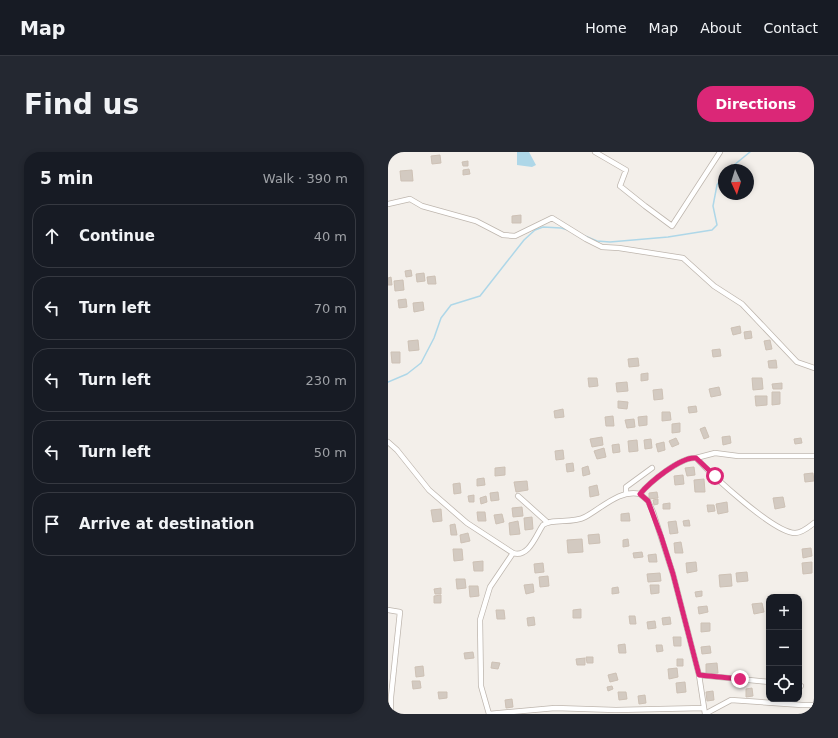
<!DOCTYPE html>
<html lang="en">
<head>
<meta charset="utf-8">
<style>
	:root { --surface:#171b24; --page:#242831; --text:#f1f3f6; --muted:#9ea1a6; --line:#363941; --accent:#db2777 }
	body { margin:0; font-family:"DejaVu Sans",sans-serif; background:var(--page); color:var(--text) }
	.controls { position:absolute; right:12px; bottom:12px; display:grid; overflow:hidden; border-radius:8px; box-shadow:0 2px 6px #0003 }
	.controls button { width:36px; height:36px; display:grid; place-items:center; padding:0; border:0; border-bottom:1px solid var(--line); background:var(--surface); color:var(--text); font:20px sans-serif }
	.compass { position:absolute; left:330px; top:12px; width:36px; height:36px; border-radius:50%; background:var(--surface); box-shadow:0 2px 6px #0003; rotate:176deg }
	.stop { position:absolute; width:12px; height:12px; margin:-9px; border:3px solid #db2777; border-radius:50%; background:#fff }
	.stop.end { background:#db2777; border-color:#fff; box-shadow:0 1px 4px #0008 }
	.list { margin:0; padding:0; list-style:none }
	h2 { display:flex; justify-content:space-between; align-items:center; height:52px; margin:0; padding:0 16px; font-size:17px }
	h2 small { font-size:13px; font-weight:400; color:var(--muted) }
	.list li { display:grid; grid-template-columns:26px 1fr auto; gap:12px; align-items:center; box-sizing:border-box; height:64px; margin:0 8px 8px; padding:0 8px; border:1px solid var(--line); border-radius:16px }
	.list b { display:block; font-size:15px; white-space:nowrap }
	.list em { font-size:13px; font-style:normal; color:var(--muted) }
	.icon { flex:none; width:22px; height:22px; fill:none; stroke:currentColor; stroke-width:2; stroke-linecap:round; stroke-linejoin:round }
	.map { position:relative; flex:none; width:426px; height:562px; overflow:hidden; border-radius:16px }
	header { display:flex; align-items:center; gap:24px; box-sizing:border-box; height:56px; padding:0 20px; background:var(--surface); border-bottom:1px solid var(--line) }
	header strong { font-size:19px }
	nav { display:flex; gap:22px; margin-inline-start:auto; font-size:14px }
	.intro { display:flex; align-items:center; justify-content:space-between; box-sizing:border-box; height:96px; padding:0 24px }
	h1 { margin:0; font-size:28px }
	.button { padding:10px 18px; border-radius:16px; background:var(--accent); color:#fff; font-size:14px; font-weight:700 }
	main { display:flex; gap:24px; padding:0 24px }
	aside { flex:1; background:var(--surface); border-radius:16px; box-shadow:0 2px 6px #0003 }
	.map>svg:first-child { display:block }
</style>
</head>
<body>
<header>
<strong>Map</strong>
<nav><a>Home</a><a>Map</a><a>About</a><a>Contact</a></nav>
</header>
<div class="intro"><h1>Find us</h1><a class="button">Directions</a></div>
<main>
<aside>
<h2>5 min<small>Walk · 390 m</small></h2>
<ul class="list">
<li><svg class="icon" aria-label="ahead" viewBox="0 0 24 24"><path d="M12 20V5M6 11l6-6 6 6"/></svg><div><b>Continue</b></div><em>40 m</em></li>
<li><svg class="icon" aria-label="left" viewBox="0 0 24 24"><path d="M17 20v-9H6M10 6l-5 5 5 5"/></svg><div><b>Turn left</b></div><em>70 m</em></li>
<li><svg class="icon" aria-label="left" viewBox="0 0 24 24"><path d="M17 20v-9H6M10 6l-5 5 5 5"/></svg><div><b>Turn left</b></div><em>230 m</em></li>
<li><svg class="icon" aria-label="left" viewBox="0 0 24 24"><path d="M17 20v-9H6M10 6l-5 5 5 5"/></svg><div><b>Turn left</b></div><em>50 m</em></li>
<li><svg class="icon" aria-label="arrive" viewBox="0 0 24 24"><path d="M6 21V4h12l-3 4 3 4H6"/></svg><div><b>Arrive at destination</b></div></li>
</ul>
</aside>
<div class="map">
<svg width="426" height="562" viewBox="0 0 426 562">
	<rect width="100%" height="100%" fill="#f3efea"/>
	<path fill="#aed7e8" d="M129 0H141L148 13 144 15 129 13Z"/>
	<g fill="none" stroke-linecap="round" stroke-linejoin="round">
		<path stroke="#aed7e8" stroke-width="1.5" d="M340 18 362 0
			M197 84 209 89 222 90 280 85 324 78 329 73 325 54 329 33 336 22
			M0 230 19 222 33 211 46 186 53 166 63 153 92 144 136 88 147 78 155 75 173 76 180 78"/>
	</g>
	<path fill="#d3cac1" stroke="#cdc1b5" d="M52 3 53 11 44 12 43 4Z
		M80 9V14H75L74 10Z
		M81 17 82 22 75 23V18Z
		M24 18 25 29H13L12 19Z
		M133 63V71H124V64Z
		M23 118 24 124 18 125 17 119Z
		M36 121 37 129 29 130 28 122Z
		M47 124 48 132H40L39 125Z
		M3 125 4 133H0V126Z
		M15 128 16 138 7 139 6 129Z
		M18 147 19 155 11 156 10 148Z
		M35 150 36 158 26 160 25 151Z
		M352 174 353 181 345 183 343 176Z
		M363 179 364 186 357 187 356 180Z
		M30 188 31 198 21 199 20 189Z
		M382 188 384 197 378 198 376 189Z
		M332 197 333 204 325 205 324 198Z
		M3 200H12V211H4Z
		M250 206 251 214 241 215 240 207Z
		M388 208 389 216H381L380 209Z
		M260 221V228L253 229V222Z
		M200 226H209L210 234 201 235Z
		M364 226H374L375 237 365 238Z
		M239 230 240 239 229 240 228 231Z
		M394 231V237H385L384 232Z
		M331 235 333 243 323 245 321 237Z
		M274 237 275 247 266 248 265 238Z
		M384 240H392V252L384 253Z
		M367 244H379V253L368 254Z
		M230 249 240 250 239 257 230 256Z
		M308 254 309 260 301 261 300 255Z
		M175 257 176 265 167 266 166 259Z
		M274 260H282L283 268 274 269Z
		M225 264 226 274H218L217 265Z
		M259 264V273L251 274 250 265Z
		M246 267 247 275 239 276 237 268Z
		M292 271V280L284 281V272Z
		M317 275 321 285 316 287 312 277Z
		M342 284 343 291 335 293 334 285Z
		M214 285 215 293 204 295 202 287Z
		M288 286 291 292 284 295 281 289Z
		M413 286 414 291 407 292 406 287Z
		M263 287 264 296 257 297 256 288Z
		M249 288 250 299 241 300 240 289Z
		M276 290 277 298 270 300 268 292Z
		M231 292 232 300 225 301 224 293Z
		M216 296 218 305 209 307 206 299Z
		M175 298 176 307 168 308 167 299Z
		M185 311 186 319 179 320 178 312Z
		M200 314 202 322 195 324 194 316Z
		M117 315V323L107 324V316Z
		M306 315 307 323 299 324 297 316Z
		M425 321 426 329 417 330 416 322Z
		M295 323 296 332 287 333 286 324Z
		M96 326 97 333 89 334V327Z
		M316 327 317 340H307L306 328Z
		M139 329 140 338 128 340 126 330Z
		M72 331 73 341 66 342 65 332Z
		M209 333 211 343 202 345 201 335Z
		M110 340 111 348 103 349 102 341Z
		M269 340 270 346 261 347V341Z
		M86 343V350H81L80 344Z
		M98 344 99 350 93 352 92 346Z
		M395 345 397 355 387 357 385 346Z
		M270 347V352L266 353 265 348Z
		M339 350 340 360 330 362 328 352Z
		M282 351V357H275V352Z
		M319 353H326L327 359 320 360Z
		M134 355 135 364 125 365 124 356Z
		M53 357 54 369 45 370 43 358Z
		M89 360H97L98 369H90Z
		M241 361 242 369H233V362Z
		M114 362 116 370 108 372 106 363Z
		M144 365 145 377 137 378 136 366Z
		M301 368 302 374H296L295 369Z
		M130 369 132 382 122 383 121 371Z
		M288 369 290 381 282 382 280 370Z
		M67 372 69 383H63L62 373Z
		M80 381 82 389 73 391 72 383Z
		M211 382 212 391 201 392 200 383Z
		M194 387 195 400 180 401 179 388Z
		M240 387 241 394 235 395V388Z
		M293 390 295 401H287L286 391Z
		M423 396 424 404 415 406 414 397Z
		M65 397H74L75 408 66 409Z
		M254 400 255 405 246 406 245 401Z
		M268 402 269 410H261L260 403Z
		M95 409V419H86L85 410Z
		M308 410 309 419 299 421 298 411Z
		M424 410V421L415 422 414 411Z
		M155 411 156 420 147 421 146 412Z
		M359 420 360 429 349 430 348 421Z
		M272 421 273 429 260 430 259 422Z
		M343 422 344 434 332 435 331 423Z
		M160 424 161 434 152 435 151 425Z
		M68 427H77L78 436 69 437Z
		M145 432 146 440 138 442 136 433Z
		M262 433H271V441L263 442Z
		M81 434H90L91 444 82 445Z
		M230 435 231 441 224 442V436Z
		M53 436V442H47L46 437Z
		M314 439V444L308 445 307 440Z
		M53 443V451H46V444Z
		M374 451 376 460 366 462 364 452Z
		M319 454 320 460 311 462 310 455Z
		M193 457V466H185V458Z
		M108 458H116L117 467H109Z
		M241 464H247L248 472H242Z
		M146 465 147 473 140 474 139 466Z
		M282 465 283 472 275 473 274 466Z
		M267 469 268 476 260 477 259 470Z
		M313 471H322V479L313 480Z
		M285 485H293V494H286Z
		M237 492 238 501H231L230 493Z
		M268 493H274L275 499 269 500Z
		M322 494 323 501 314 502 313 495Z
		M85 500 86 506 77 507 76 501Z
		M198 505H205V511H199Z
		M197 506V513H189L188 507Z
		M289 507H295V514H289Z
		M104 510 112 511 110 517 103 516Z
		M329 511 330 521 318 522V512Z
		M35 514 36 524 28 525 27 515Z
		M289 516 290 525 281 527 280 517Z
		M228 521 230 528 222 530 220 523Z
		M24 529H32L33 536 25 537Z
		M297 530 298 540 289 541 288 531Z
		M224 534 225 537 220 539 219 535Z
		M364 536 365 544 358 545V537Z
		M325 539 326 548 319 549 318 540Z
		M50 540H59V546L51 547Z
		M230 540H238L239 547 231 548Z
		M257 543 258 551 251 552 250 544Z
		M124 547 125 555 118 556 117 548Z
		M385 547H394V550H385Z"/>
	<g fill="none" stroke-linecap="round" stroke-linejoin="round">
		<g stroke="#beb6ae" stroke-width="6">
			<path id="minor" d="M207 0 238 18 232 34 257 54 284 74 332 0
				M0 52 22 47 34 54 88 69 115 83 127 84 164 66 198 87 214 95 231 96 295 106 326 134 354 152 409 210 426 216
				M0 290 9 298 41 338 79 371 125 401C141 406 148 383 155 373 164 366 184 372 197 365 214 356 232 337 252 342
				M308 306 327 301 350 304H426
				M238 342V335L264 316
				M130 344 159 370
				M0 458 12 460 3 545V562
				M311 523 381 530
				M411 533 413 534
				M101 562 167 556 228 558 316 556
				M101 562 93 534 92 468 102 435 125 401
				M317 562 311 523 285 422 265 360 260 349 252 342C261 331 293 304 308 306 324 323 386 381 407 381 414 381 421 375 426 371
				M317 562 343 548 414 553H426"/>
		</g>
		<use href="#minor" stroke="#fff" stroke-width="4.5"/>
	</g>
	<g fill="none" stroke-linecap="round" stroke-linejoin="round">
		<path stroke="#db2777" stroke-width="5" d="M327 324 308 306C293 304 261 331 252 342L260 349 273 384 285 422 311 523 352 527"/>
	</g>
</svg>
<div class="controls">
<button>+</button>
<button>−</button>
<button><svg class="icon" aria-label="locate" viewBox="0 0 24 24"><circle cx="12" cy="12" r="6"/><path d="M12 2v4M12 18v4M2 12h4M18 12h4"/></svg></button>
</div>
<svg class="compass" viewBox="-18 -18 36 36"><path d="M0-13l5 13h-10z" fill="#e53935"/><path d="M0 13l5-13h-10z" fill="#9ea1a6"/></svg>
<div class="stop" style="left:327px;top:324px"></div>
<div class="stop end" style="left:352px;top:527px"></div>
</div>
</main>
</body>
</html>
